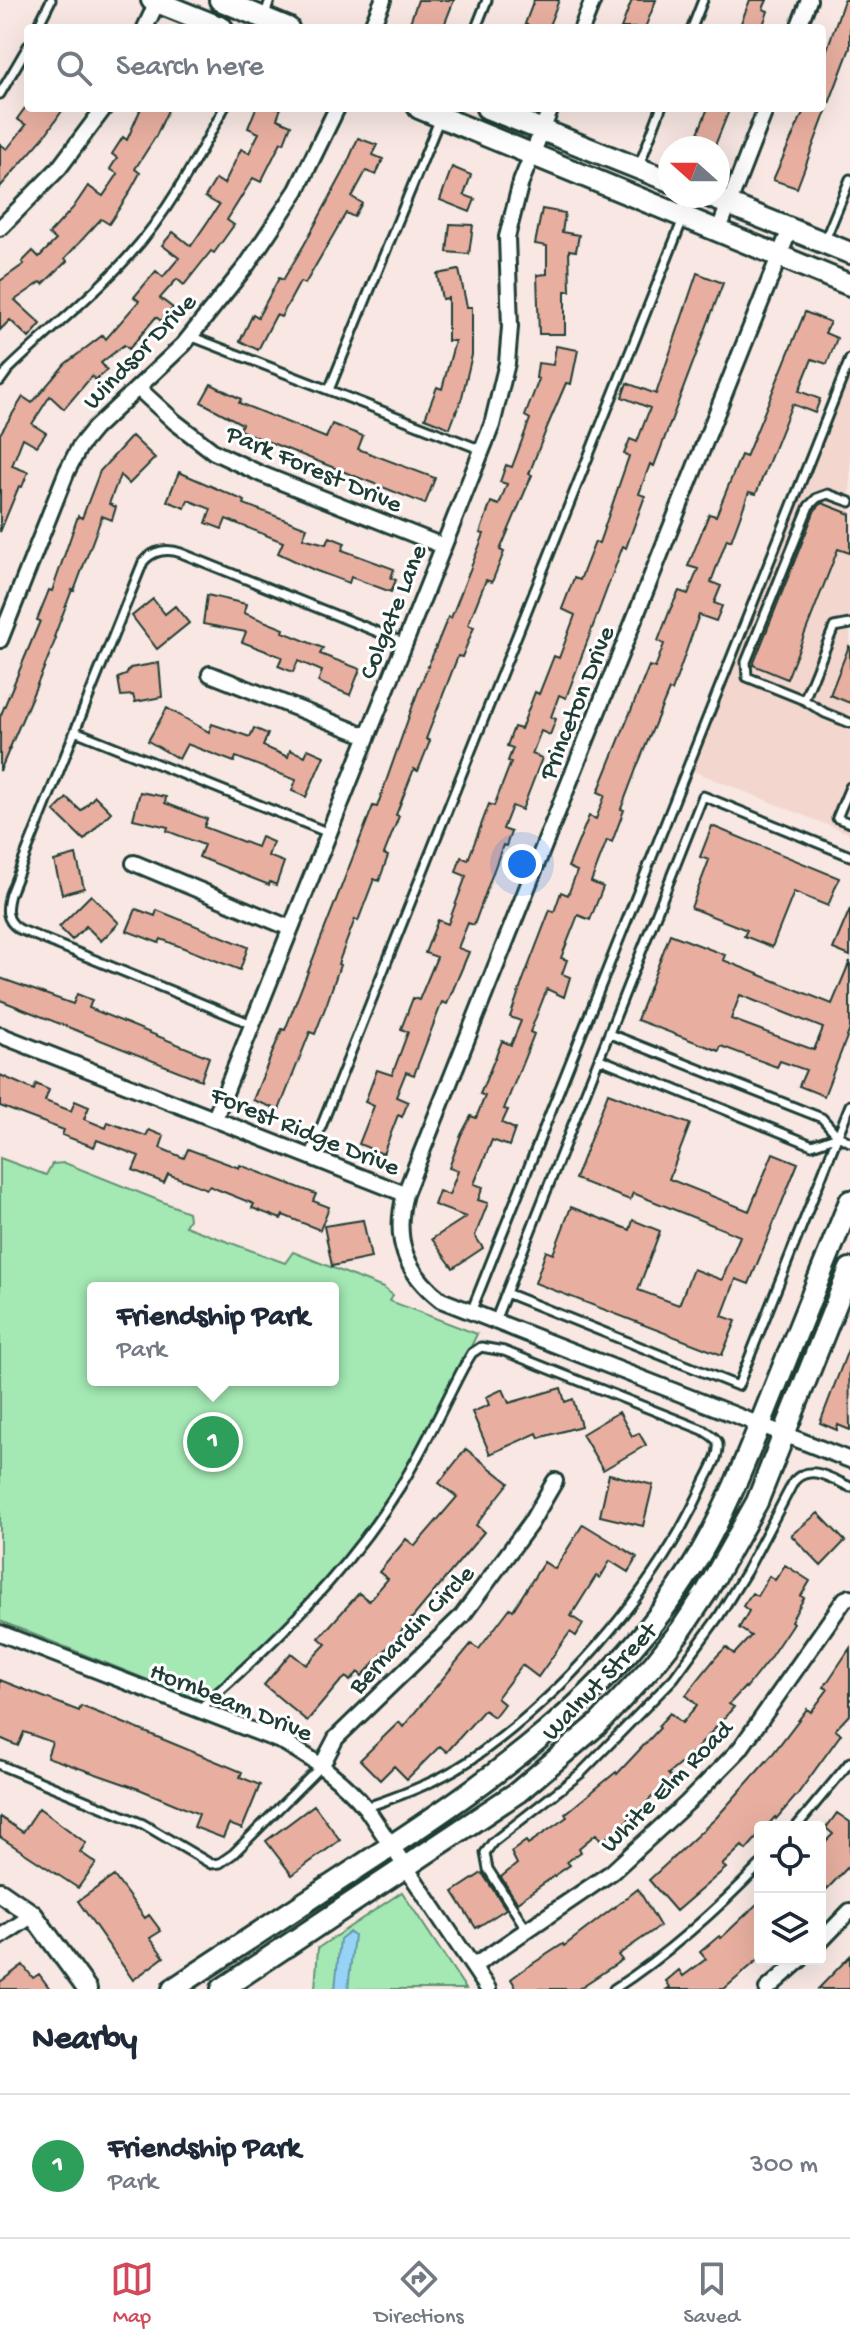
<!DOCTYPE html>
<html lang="en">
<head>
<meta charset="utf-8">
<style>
	:root { --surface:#fff; --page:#f6f6f7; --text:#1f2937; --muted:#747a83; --line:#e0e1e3; --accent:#d1495b }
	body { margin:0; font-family:"Gochi Hand",sans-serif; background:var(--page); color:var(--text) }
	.controls { position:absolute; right:24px; bottom:24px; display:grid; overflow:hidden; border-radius:8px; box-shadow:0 8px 32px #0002 }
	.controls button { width:72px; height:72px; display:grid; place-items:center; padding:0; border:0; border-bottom:2px solid var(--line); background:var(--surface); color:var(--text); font:40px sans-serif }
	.compass { position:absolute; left:658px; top:136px; width:72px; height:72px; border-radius:50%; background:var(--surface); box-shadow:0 8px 32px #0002; rotate:291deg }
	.you { position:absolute; left:522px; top:864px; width:28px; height:28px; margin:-20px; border:6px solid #fff; border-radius:50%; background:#1a73e8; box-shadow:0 0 0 12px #1a73e833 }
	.badge { display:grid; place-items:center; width:52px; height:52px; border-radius:50%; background:var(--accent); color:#fff; font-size:26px; font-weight:700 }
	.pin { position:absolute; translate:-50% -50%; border:4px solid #fff; box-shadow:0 2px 8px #0006 }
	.popup { position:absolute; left:87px; top:1282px; width:252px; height:104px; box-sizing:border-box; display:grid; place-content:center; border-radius:8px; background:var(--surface); filter:drop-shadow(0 2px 6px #0005); font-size:26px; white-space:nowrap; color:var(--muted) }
	.popup b { font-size:30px; color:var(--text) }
	.popup::after { content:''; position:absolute; left:50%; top:100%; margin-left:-16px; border:16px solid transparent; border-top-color:var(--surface) }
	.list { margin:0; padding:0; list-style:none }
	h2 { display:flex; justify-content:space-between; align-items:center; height:104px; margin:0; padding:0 32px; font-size:34px }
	h2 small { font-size:26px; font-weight:400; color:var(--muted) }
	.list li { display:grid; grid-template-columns:52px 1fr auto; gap:24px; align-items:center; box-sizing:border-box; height:144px; padding:0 32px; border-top:2px solid var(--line) }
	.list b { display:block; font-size:30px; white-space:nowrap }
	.list p { margin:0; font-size:26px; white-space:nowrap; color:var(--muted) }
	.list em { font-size:26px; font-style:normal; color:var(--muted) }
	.icon { flex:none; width:44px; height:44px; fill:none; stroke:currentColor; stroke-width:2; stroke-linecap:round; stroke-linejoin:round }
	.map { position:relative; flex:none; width:850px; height:1989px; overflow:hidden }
	.search { position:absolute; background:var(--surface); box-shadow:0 8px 32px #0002; left:24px; right:24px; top:24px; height:88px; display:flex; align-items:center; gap:20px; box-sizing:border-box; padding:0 28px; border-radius:8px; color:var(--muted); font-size:30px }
	.sheet { height:248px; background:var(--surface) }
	nav { display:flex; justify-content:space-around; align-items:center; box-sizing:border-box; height:112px; border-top:2px solid var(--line); background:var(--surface); font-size:22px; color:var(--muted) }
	nav a { display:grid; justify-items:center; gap:4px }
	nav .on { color:var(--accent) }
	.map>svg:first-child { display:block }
</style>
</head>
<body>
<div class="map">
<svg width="850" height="1989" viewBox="0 0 850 1989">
	<rect width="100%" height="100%" fill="#f8e7e2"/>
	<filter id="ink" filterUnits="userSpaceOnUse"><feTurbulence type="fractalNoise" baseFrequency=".0125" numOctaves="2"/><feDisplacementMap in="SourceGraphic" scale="16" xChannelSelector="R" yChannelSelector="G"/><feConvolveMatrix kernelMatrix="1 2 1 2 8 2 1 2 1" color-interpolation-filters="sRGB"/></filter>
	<g filter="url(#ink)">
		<path fill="#f3d6ce" d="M850 345V834L686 768Z"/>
		<path fill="#a4e9b4" stroke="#629374" stroke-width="2" fill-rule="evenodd" d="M0 1158 46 1175 52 1164 65 1163 188 1212 189 1219 185 1226 285 1263 293 1252 383 1288 393 1295 390 1301 477 1334 417 1458 338 1572 220 1691 201 1701 0 1621ZM93 1288H333V1380H93Z
			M402 1892 466 1989H315L318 1948Z"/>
		<path fill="#96d3f7" stroke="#6697a9" stroke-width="2" d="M349 1932 354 1935 348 1989H335L340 1939Z"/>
		<path fill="#e8afa0" stroke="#1f3d34" stroke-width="2" fill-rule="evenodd" d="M418 0H454L443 28H408Z
			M534 0H559L548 28H535L525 24Z
			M632 0H656L645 28H621Z
			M750 0H767L763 9 768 11 762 28H739Z
			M844 0H850V48L797 188 773 180 805 108H822V64Z
			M25 108H64L44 137 0 187V144L7 149 26 125 17 119Z
			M141 108H169L156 136 135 169 140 173 128 195 109 224 101 219 65 258 67 261 43 284 41 282 15 300 41 324 29 338 10 320 0 330V281L24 264 22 262 33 251 39 257 56 240 49 234 73 208 88 186 103 196 118 174 110 169 117 158 112 154 123 137 127 140Z
			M256 108H281L277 119 291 125 284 143 281 142 261 182 253 178 227 220 234 225 214 253 211 251 184 285 177 279 160 298 173 308 161 321 156 317 129 349 124 345 101 363 107 370 95 380 92 376 64 409 50 396 32 424 46 433 37 446 23 438 12 466 28 472 22 487 19 486 0 532V434L23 397 32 403 65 364 103 335 106 339 139 301 134 297 156 271 163 277 179 258 162 245 173 232 191 246 219 205 205 197 216 179 224 184 241 149 249 153 259 133 248 128Z
			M708 108H730L714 148H692Z
			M358 138 377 145 373 155 383 159 376 175 366 171 352 197 362 203 354 217 346 213 305 284 300 282 281 317 276 315 258 350 240 341 253 314 258 317 279 278 283 280 304 245 343 173Z
			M452 167 471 175 464 195 475 199 470 212 440 200Z
			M542 209 565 213 562 232 579 235 576 251 569 250 570 291H565V334H539L537 275 547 274V246L535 244Z
			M450 224 473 225 469 254 447 252Z
			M459 270 467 307H472V355L462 397 450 428 425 418 437 387 442 389 455 341H448V298L442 299 437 274Z
			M697 273 723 283 654 466 650 464 639 494 645 496 626 548 623 546 566 698 559 695 551 717 556 719 550 735 541 731 532 754 542 758 522 810 512 806 503 829 511 832 506 846 503 845 474 925 468 923 458 948 469 952 447 1004 442 1002 414 1075 406 1072 396 1097 408 1102 402 1117 398 1115 383 1154 359 1144 374 1106 365 1102 377 1070 392 1075 408 1032 401 1029 413 998 419 1000 437 957 425 953 438 920 448 924 466 876 456 872 461 857 468 860 489 804 494 806 511 762 508 761 513 748 507 746 514 727 521 729 535 692 539 694 554 656 559 658 575 615 562 609 574 578 580 580 595 542 599 543 629 456 624 454 630 439 637 442 650 408 622 397 627 383 656 394Z
			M805 312 830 322 825 333 837 338 827 364 812 359 799 391 820 399 815 413 792 404 756 494 749 492 731 541 727 539 711 582 721 586 714 603 722 606 716 621 699 615 672 691 669 690 638 764 621 809 624 810 612 842 607 840 591 882 603 887 590 920 578 915 561 958 567 960 562 974 570 977 564 997 547 989 530 1032 534 1034 504 1109 508 1110 502 1123 515 1129 509 1146 492 1140 474 1184 483 1187 478 1200 488 1203 475 1236 483 1248 453 1268 432 1239 466 1217 434 1205 439 1191 449 1195 458 1171 449 1168 461 1135 471 1116 476 1118 485 1096 480 1094 502 1041 511 1045 521 1021 510 1017 523 980 550 910 554 912 561 892 568 895 577 871 568 867 589 816 596 819 605 795 598 792 649 666 655 668 664 644 658 641 670 610 679 591 688 594 698 569 688 566 709 514 716 516 741 455 746 457Z
			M556 346 578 350 571 384 566 383 548 425 529 474 532 475 500 550 504 552 492 582 486 580 468 625 474 627 462 657 458 656 426 739 430 741 418 771 414 769 396 815 399 816 384 854 388 856 379 881 374 879 358 921 355 919 338 964 340 965 327 1003 315 1034 310 1032 279 1110 253 1100 282 1029 285 1030 373 806 377 807 418 691 448 617 451 618 484 534 480 533 491 502 499 505 507 484 500 482 506 465 512 467 530 419 525 416 539 379 536 378 538 363 553 365Z
			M211 384 241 399 239 403 326 438 332 424 363 436 358 449 435 478 425 504 239 430 242 424 201 402Z
			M132 436 155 458 129 484 120 475 109 504 116 507 112 520 102 516 74 591 72 590 54 637 56 638 44 668 0 771V717L40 621 37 620 49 590 52 591 78 516 82 518 100 471Z
			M179 472 245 501 244 504 307 528 303 538 326 544 330 537 345 543 342 550 394 569 391 578 396 580 391 592 351 577 349 583 314 570 278 553 283 542 226 519 222 529 206 523 211 509 188 500 185 508 167 501Z
			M822 503 850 514V553L838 549 787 679 753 665 815 510Z
			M207 595 246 604 244 613 284 629 283 632 323 648 320 654 360 669 350 695 318 682 322 671 298 661 293 672 278 666 282 657 242 642 246 632 203 624Z
			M153 599 165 614 175 606 189 623 157 649 132 616Z
			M849 646 850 647V703L830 695Z
			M159 663 162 697 135 702 133 695 121 696 118 678 126 675 130 668Z
			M167 708 209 732 212 724 250 737 254 728 268 734 263 746 288 757 290 750 305 756 308 749 324 756 306 797 292 791 296 780 236 757 234 762 187 744 179 759 148 741Z
			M140 792 166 797 165 803 207 819 204 827 257 847 261 837 273 842 268 856 284 862 276 885 270 882 269 885 199 857 204 845 167 831 168 827 133 819Z
			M95 796 111 812 84 840 54 811 67 798 81 811Z
			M712 826 839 878 828 906 794 892 772 947 744 936 747 930 691 908 709 860 700 857Z
			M76 855 84 888 62 894 54 861Z
			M91 895 119 923 101 941 86 926 72 940 59 927Z
			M136 909 155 916 157 910 248 947 240 970 161 939 159 943 127 931Z
			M850 909V956L833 949Z
			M670 934 725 955 723 960 832 1004 850 961V1029L824 1096 799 1086 806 1070 780 1061 777 1067 721 1046 719 1051 637 1020ZM740 995 823 1028 814 1050 731 1019Z
			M0 978 73 1004 77 994 92 1000 89 1008 209 1057 201 1080 0 1000Z
			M0 1075 34 1090 36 1084 49 1090 45 1101 71 1111 75 1101 89 1107 84 1119 106 1128 108 1122 146 1136 149 1130 164 1136 160 1148 184 1158 188 1149 239 1168 240 1165 316 1194 313 1201 329 1207 320 1230 283 1215 281 1219 252 1208 254 1204 209 1186 207 1189 168 1174 164 1183 133 1170 139 1156 97 1140 94 1147 62 1135 64 1130 0 1106Z
			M608 1093 690 1124 669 1179 749 1211 773 1153 798 1163 749 1284 736 1279 722 1316 736 1321 722 1355 535 1283 546 1251 553 1254 571 1207 630 1230 633 1220 660 1231 638 1290 679 1305 693 1269 722 1280 740 1236 633 1193 630 1200 575 1179Z
			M363 1220 371 1258 332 1266 324 1226Z
			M849 1347 850 1430 838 1425 837 1430 820 1423Z
			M561 1388 565 1402 573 1399 581 1426 539 1438 537 1433 490 1454 472 1412 489 1405 486 1397 503 1389 509 1403Z
			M619 1412 632 1436 639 1433 646 1445 603 1470 582 1434Z
			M466 1449 509 1483 476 1525 484 1532 378 1659 362 1676 358 1672 350 1681 346 1677 339 1683 307 1721 264 1685 291 1653 306 1665 326 1644 319 1638 359 1593 369 1601 388 1579 379 1572 406 1539 415 1546 457 1497 439 1483Z
			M609 1474 653 1485 643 1526 600 1516Z
			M818 1513 845 1541 821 1566 791 1535Z
			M583 1524 637 1557 628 1572 610 1561 600 1578 596 1576 571 1616 583 1624 576 1636 570 1632 538 1677 522 1665 497 1698 504 1704 494 1717 484 1710 447 1752 440 1746 407 1779 394 1766 380 1780 360 1760 399 1722 403 1727 471 1644 479 1649 510 1608 513 1610 544 1562 555 1569Z
			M785 1565 810 1581 801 1596 804 1598 791 1621 793 1623 769 1659 746 1688 745 1687 729 1704 734 1707 691 1755 668 1774 672 1778 627 1821 602 1841 596 1834 579 1848 581 1852 567 1862 570 1865 517 1902 501 1877 517 1864 511 1852 526 1841 528 1844 567 1817 565 1814 616 1772 617 1774 660 1728 658 1726 670 1713 682 1723 697 1705 686 1695 717 1656 726 1647 734 1654 751 1636 739 1628 749 1611 743 1606 752 1593 757 1596 769 1576 775 1580Z
			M850 1648V1714L835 1730 841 1734 797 1795 776 1819 775 1817 766 1827H760V1834L746 1850 742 1846 722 1865 726 1868 676 1911 649 1880 716 1818 771 1756 807 1709 811 1712 828 1689 824 1687Z
			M0 1680 79 1711 81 1706 104 1715 242 1772 240 1777 260 1785 242 1829 229 1824 223 1838 194 1827 199 1814 139 1789 47 1757 52 1742 24 1732 18 1746 0 1738Z
			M314 1805 340 1840 292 1875 266 1841Z
			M39 1808 86 1843 80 1852 96 1863 78 1888 0 1837V1817L23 1832Z
			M837 1813 850 1822V1865L827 1889 820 1882V1847L833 1834 826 1828Z
			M482 1873 506 1909 476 1928 453 1892Z
			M114 1876 145 1918 149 1915 161 1931 150 1938 164 1957 133 1980 78 1901Z
			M638 1889 660 1926 618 1955 622 1960 578 1989H517L511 1979 523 1970 563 1944 564 1946Z
			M760 1901V1958L724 1989H667L670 1987 666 1981 679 1970 683 1976 706 1959 700 1952 719 1936 721 1938Z
			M850 1956V1989H818Z
			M23 1965 33 1978 39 1974 50 1989H0V1982Z"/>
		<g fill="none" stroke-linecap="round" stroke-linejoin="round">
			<g stroke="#1f3d34" stroke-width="13">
				<path id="service" d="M264 17 270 0
					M37 28 51 0
					M476 28 487 0
					M692 28 703 0
					M0 94 28 46
					M639 166 661 108
					M825 240 850 179
					M190 336 482 450
					M0 381 8 370C47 332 91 298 128 257 168 213 196 160 224 108
					M329 390 440 118
					M850 624 834 627 804 700 825 713 850 723
					M804 700 747 677 746 662 809 506 817 498 828 494 850 502
					M75 731 143 562C153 550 168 548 181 553L405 643
					M850 787 837 818 850 823
					M850 856 703 796 506 1293 738 1386 850 1105
					M252 1024 19 929C5 920 6 909 10 894L75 731 329 833
					M610 1034 822 1118 838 1136 850 1142
					M600 1059 812 1145 838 1136
					M309 1157 683 219
					M471 1312 850 359
					M495 1321 506 1293
					M199 1709C274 1644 348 1571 400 1487 424 1449 442 1408 463 1368L472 1353 481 1347 504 1351 703 1430C707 1433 714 1436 717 1441 722 1452 710 1471 705 1481 659 1584 573 1686 482 1752 447 1778 408 1793 367 1807
					M0 1765 143 1824 211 1864 220 1863 233 1854 320 1767
					M796 1827 850 1762
					M527 1930 488 1869 485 1853 493 1842 581 1773 674 1678 719 1616 746 1572 794 1481C811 1463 831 1479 850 1487
					M614 1989C664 1957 719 1908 760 1865"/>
			</g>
			<g stroke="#1f3d34" stroke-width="20">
				<path id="minor" d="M145 28 158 0
					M371 28 383 0
					M582 28 593 0
					M798 28 809 0
					M0 228 59 168 104 108
					M790 229 405 1194C393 1239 405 1272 441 1300L850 1460
					M718 232 766 108
					M139 389 175 422 214 452 261 474 443 546
					M0 640 67 471 80 446 94 429 184 344 247 265 297 190 337 108
					M210 674 367 736
					M134 863 290 928
					M0 1035 405 1194
					M215 1118 492 425 507 363 510 327 507 237 521 182 551 108
					M0 1633 285 1743C316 1761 343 1780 366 1808L488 1989
					M322 1765 336 1738 462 1616 530 1524 555 1481
					M0 1937 33 1915
					M820 1942 850 1911
					M474 1966 612 1872 687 1803 740 1749 845 1599 850 1597
					M767 1989 801 1959"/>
			</g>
			<g stroke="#1f3d34" stroke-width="24">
				<path id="tertiary" d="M0 1892 33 1915 87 1989"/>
			</g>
			<g stroke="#1f3d34" stroke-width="26">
				<path id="secondary" d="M152 0 222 28
					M220 0 288 28
					M419 108 850 285
					M487 108 670 181
					M708 196 850 253
					M173 1989C237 1947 301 1905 365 1863 491 1781 611 1697 693 1566 725 1514 746 1459 769 1402 796 1335 823 1268 850 1201
					M222 1989 518 1792 598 1724 654 1664 681 1630 707 1591 757 1502 850 1269"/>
			</g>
			<use href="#service" stroke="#fff" stroke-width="7"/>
			<use href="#minor" stroke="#fff" stroke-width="14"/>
			<use href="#tertiary" stroke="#fff" stroke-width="18"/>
			<use href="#secondary" stroke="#fff" stroke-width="20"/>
		</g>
	</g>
	<g text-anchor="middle" stroke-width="6" stroke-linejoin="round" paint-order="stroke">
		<g font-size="26" fill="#1f3d34" stroke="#fff">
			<text transform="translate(138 350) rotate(-46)" y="9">Windsor Drive</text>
			<text transform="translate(315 467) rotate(23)" y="9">Park Forest Drive</text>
			<text transform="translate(391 611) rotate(-68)" y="9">Colgate Lane</text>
			<text transform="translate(575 702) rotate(-68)" y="9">Princeton Drive</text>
			<text transform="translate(306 1129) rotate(22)" y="9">Forest Ridge Drive</text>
			<text transform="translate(410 1628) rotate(-46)" y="9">Bernardin Circle</text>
			<text transform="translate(598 1680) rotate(-46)" y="9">Walnut Street</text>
			<text transform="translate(232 1700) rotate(22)" y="9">Hornbeam Drive</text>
			<text transform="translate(665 1785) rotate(-45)" y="9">White Elm Road</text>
		</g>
	</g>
</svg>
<div class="controls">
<button><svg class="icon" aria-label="locate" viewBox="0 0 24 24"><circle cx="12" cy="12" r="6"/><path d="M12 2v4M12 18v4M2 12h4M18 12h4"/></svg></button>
<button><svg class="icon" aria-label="layers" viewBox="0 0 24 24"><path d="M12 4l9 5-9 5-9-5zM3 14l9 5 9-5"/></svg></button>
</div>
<svg class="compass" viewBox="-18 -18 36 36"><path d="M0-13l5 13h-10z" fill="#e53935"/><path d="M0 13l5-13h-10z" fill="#747a83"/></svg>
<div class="you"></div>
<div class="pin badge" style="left:213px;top:1442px;background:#2e9e5b">1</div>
<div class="popup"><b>Friendship Park</b>Park</div>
<div class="search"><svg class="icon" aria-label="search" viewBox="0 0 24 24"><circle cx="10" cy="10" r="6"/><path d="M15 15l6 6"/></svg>Search here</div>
</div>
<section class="sheet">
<h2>Nearby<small></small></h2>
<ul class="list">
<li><span class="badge" style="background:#2e9e5b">1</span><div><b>Friendship Park</b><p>Park</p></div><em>300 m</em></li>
</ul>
</section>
<nav>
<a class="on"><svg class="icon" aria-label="map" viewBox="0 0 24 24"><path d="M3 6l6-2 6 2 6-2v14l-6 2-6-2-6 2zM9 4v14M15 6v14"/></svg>Map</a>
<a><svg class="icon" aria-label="directions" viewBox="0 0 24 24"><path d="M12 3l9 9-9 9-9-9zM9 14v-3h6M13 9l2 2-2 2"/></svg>Directions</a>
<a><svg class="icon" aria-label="saved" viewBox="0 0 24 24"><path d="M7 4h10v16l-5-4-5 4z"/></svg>Saved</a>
</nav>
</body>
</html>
